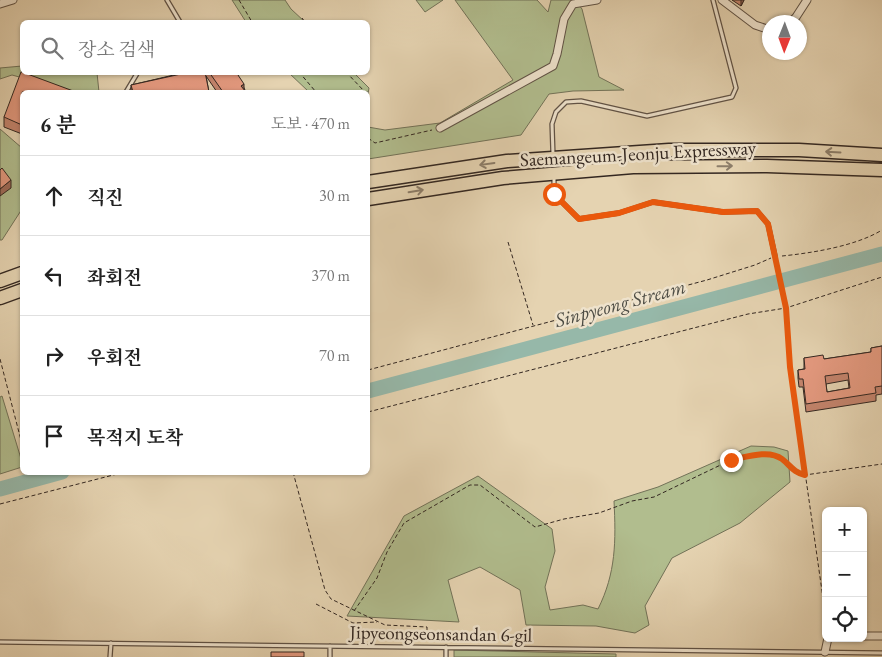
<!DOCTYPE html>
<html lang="ko">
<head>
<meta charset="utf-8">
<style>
	:root { --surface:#fff; --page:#f2f2f2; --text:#222; --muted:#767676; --line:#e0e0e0 }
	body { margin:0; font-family:"EB Garamond","Noto Serif KR",serif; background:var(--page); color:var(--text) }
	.controls { position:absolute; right:15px; bottom:15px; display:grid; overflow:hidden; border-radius:8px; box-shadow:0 1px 4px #0004 }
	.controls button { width:45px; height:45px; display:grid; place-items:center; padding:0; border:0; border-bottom:1px solid var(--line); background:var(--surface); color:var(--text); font:25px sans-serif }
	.compass { position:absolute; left:762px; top:15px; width:45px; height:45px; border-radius:50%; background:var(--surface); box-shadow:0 1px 4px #0004; rotate:181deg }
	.stop { position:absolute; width:15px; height:15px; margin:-11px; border:4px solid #ea580c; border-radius:50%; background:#fff }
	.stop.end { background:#ea580c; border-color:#fff; box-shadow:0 1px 5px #0008 }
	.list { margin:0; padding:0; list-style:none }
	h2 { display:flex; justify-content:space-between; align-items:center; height:65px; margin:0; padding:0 20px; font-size:21px }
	h2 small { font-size:16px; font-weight:400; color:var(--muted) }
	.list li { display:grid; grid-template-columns:32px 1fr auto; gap:15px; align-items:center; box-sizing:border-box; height:80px; padding:0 20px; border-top:1px solid var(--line) }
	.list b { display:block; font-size:19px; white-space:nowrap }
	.list em { font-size:16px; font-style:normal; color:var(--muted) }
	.icon { flex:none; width:28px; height:28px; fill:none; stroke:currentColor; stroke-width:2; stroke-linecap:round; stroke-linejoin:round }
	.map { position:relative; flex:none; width:882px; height:657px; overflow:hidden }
	.search { position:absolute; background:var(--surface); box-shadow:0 1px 4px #0004; left:20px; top:20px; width:350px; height:55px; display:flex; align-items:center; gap:12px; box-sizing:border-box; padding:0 18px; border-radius:8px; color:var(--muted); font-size:19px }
	.panel { position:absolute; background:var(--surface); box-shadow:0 1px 4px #0004; left:20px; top:90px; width:350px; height:385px; border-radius:8px }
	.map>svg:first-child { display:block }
</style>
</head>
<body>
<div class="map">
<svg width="882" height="657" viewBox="0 0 882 657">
	<rect width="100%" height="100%" fill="#e5d3b1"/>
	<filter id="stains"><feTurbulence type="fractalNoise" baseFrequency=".004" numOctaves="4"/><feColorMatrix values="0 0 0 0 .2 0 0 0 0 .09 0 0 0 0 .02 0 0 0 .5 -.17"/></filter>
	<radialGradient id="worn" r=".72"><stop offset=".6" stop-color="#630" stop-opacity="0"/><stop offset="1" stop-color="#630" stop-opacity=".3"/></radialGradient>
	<path fill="#b1bd8e" stroke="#727258" d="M232 0H285L291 9 305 22H246Z
		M416 0H443L425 12Z
		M455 0H537L548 12 551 0H575L582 9 599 77 624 90 573 91 549 94 521 135 368 159V127L385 130 440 123 513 80Z
		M22 66V72L97 73 99 92H74L12 75 0 79V68Z
		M289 73H354L369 88 368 94V92H309Z
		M0 129 22 148V209L2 240H0Z
		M2 396 22 462V467L0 474V397Z
		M751 446 774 447 788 451 790 482 740 523 672 558 645 606 649 625 635 633 596 626 526 625 520 590 480 567 448 580 459 622 347 616 404 516 478 476 552 529 555 551 545 587 550 610 583 605 598 609C616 573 616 541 614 501L658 487Z
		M454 650 616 654V657H454Z"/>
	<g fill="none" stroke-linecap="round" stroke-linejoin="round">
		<path stroke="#96b8a9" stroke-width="15" d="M368 391 882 254
			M0 489 62 472"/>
		<g stroke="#605245" stroke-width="5.5">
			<path id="lane" d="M167 0 180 22
				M126 92 138 72
				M553 154 552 124 556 112 566 102 581 101 647 116 732 97 736 88 713 0
				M554 176V194L579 219 619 213 653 202 723 212 757 211 768 224 775 256
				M0 642 882 653
				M330 646V657
				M110 657 111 643
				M446 657V647"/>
		</g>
		<g stroke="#605245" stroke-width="9">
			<path id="street" d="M722 0 755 25 770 30
				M0 4 13 0
				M791 22 796 17 807 0
				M440 128 553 66 557 54 564 19 573 4 597 0
				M863 636H882
				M825 652 828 638"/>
		</g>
		<g stroke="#332721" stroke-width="15">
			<path id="highway" d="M368 182 507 161 669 150H799L882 155
				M368 199 503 178 633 167 767 166 882 170
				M0 281 22 273
				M0 298 22 290"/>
		</g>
		<path stroke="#332721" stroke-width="1" stroke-dasharray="4 2.5" stroke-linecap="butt" d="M239 0 252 22
			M302 18 305 22
			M299 72 316 92
			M346 72 365 92
			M368 138 375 143 432 130
			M508 242 533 325
			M782 256C812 253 856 246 882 230
			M776 261 786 308 790 367 826 619
			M0 359 22 444
			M368 370 707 280 755 265 771 258
			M368 412 748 314 786 308 882 277
			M293 472 325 590 331 599 385 625 427 627V641
			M0 504 125 472
			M316 604 353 623 377 622
			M354 611 377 578 387 552 404 523 470 485H480L535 527 564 519 599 513 632 501 654 497 731 460 767 454 781 457 796 473 805 475 882 464"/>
		<use href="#lane" stroke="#eee2cc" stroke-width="3"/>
		<use href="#street" stroke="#eee2cc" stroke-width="7"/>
		<use href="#highway" stroke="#e5d3b1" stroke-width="12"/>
	</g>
	<path fill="#c4846d" stroke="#332721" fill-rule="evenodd" d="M732 0H744L741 6Z
		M178 72H236L246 92H217L206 76 209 92H131V85L178 74Z
		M22 92V134L4 127V117Z
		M882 346V394L876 395V401L806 412 803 387H799L798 378V370L804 369V358L824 359 871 352V348ZM848 380 849 388 827 392 826 384Z"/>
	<path fill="#a06b59" stroke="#332721" d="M741 0H744L741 6Z
		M244 84V92L241 86Z
		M11 180V188L0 196V189Z"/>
	<path fill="#e4997f" stroke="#332721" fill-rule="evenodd" d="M21 72H22L76 92H22V125L4 117Z
		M180 72H205L209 92H133L131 85 181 74Z
		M209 72H236L244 84 241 86 246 92H223Z
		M2 168 11 180 0 189V170Z
		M882 346V386L875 387 876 393 806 404 803 379H799L798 370 805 369 804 358 823 355 824 359 871 352V348ZM848 373 850 388 827 392 825 376Z
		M271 652H304V657H271Z"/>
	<defs><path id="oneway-shaft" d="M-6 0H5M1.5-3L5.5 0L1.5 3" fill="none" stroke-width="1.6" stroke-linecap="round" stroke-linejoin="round" transform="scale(1.25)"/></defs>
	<g stroke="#8c7d69">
		<use href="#oneway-shaft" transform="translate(833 152) rotate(-177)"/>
		<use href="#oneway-shaft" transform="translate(487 164) rotate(172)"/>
		<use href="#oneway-shaft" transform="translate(725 166) rotate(-1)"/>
		<use href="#oneway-shaft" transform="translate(416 191) rotate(-9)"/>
	</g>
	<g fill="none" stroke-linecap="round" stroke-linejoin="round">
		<path stroke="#ea580c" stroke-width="6" d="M554 194 579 219 619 213 653 202 723 212 757 211 768 224 786 308 790 367 805 475C793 472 791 466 782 459 769 449 746 457 731 460"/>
	</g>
	<g text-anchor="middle" stroke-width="5" stroke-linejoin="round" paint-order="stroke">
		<g font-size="19" fill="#332721" stroke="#eee2cc">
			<text transform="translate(638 153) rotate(-3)" y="7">Saemangeum-Jeonju Expressway</text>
			<text transform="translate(441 633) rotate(1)" y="7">Jipyeongseonsandan 6-gil</text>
		</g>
		<g font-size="20" font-style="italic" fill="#4c4b43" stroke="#eee2cc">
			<text transform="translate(620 303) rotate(-15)" y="7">Sinpyeong Stream</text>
		</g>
	</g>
	<rect width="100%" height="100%" filter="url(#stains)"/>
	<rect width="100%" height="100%" fill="url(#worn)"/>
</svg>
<div class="controls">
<button>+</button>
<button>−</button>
<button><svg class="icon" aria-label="locate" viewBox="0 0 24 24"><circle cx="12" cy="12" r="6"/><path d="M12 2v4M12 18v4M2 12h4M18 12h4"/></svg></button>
</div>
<svg class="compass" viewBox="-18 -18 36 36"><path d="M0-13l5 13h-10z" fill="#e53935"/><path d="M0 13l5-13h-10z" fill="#767676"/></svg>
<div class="stop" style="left:554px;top:194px"></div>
<div class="stop end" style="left:731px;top:460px"></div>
<div class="search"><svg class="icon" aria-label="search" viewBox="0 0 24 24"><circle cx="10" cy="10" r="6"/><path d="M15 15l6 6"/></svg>장소 검색</div>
<section class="panel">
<h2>6 분<small>도보 · 470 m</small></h2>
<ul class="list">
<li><svg class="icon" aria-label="ahead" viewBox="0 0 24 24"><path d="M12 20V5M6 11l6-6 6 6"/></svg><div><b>직진</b></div><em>30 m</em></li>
<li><svg class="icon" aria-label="left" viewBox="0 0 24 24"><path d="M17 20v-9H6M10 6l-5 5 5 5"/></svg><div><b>좌회전</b></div><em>370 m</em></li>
<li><svg class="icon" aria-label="right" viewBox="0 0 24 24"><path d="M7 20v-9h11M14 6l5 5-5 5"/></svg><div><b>우회전</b></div><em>70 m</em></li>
<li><svg class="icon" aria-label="arrive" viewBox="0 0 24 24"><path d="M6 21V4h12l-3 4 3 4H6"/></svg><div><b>목적지 도착</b></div></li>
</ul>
</section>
</div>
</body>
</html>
